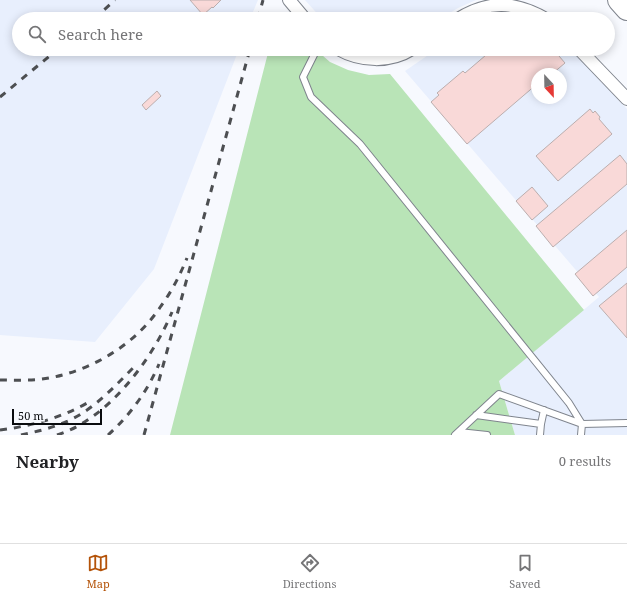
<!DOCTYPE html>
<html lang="en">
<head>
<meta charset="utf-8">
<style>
	:root { --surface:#fff; --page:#f6f6f6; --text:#202124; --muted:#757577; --line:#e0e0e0; --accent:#b45309 }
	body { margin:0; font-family:"Noto Serif",serif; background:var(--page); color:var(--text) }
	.compass { position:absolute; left:531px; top:68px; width:36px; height:36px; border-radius:50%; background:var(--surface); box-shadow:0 2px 10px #0003; rotate:158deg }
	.scale { position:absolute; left:12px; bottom:10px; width:90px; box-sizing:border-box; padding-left:4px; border:2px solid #0a0c0f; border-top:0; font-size:11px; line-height:14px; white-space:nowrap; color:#0a0c0f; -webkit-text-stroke:3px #f7f9fe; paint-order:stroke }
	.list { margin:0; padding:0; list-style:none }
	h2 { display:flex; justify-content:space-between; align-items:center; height:52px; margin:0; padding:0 16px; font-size:17px }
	h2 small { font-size:13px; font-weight:400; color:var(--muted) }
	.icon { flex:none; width:22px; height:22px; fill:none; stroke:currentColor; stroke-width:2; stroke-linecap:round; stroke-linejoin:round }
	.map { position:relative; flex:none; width:627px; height:435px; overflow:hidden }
	.search { position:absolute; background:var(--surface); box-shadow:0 2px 10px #0003; left:12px; right:12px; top:12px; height:44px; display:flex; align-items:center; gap:10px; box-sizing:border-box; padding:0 14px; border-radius:22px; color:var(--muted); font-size:15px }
	.sheet { height:108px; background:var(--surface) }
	nav { display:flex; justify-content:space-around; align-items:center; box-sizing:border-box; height:56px; border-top:1px solid var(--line); background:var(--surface); font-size:11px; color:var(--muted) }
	nav a { display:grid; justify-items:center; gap:2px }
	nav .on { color:var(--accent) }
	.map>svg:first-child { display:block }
</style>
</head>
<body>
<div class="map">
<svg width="627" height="435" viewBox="0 0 627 435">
	<rect width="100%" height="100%" fill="#f7f9fe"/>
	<path fill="#e8effd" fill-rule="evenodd" d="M0 0H258L250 19H19V49H239L154 269 95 342 0 335Z
		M305 0H476L458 8 440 19H322Z
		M437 49H571L627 109V435H515L499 381 599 297 405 71ZM537 74H561V98H537Z"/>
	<path fill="#b9e4b7" d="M269 49H315L330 62 348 70 369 75 390 74 584 310 499 381 515 435H170Z"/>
	<path fill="#f9d9d8" stroke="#bbaeae" d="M190 0H221L213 8 212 7 203 15Z
		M493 49H532L536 54 543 49H553L565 63 552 74H537V84L467 144 431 102 439 95 437 93 463 71 465 73Z
		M157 91 161 96 146 110 142 105Z
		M590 109 593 113 595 111 600 117 599 119 612 134 558 181 536 156Z
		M620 155 627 164V184L553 247 536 226Z
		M532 187 548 206 532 220 516 201Z
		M627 230V267L593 296 575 274Z
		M627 283V338L599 306Z"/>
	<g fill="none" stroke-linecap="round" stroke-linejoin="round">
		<g stroke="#7f848d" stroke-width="8">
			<path id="service" d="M317 49 303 77 311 97 360 144 569 403 582 424 499 394 455 435
				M476 415 541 424 544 410
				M459 432 487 435
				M540 435 541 424
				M581 435 582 424 627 423"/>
		</g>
		<g stroke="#7f848d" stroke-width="14">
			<path id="minor" d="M289 0 305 19
				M458 19C489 0 514 1 546 19
				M338 49C361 62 390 63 412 49
				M579 49 627 99"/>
		</g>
		<g stroke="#7f848d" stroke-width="24">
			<path id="motorway" d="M619 0 627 9"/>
		</g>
		<use href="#service" stroke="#fff" stroke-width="6"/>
		<use href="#minor" stroke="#fff" stroke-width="12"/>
		<use href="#motorway" stroke="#fff" stroke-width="22"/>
		<path stroke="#4d4f52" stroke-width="3" stroke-dasharray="7 7" stroke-linecap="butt" d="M94 19 115 0
			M258 19 263 0
			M0 97 58 49
			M0 380C16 380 33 381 49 378 93 370 136 344 161 306 172 291 180 275 187 258
			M0 430C31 426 61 418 89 402
			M21 435C39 431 57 427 74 418 97 406 116 385 135 366
			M57 435C108 419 152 360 172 312
			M108 435C130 415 147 392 159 364
			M144 435 250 49"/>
	</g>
</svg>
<svg class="compass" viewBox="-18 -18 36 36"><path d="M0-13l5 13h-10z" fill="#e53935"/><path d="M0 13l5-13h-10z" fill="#757577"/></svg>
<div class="scale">50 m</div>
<div class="search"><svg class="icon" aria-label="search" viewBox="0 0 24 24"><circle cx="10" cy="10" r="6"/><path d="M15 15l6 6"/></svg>Search here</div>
</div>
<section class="sheet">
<h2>Nearby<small>0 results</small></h2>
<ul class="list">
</ul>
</section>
<nav>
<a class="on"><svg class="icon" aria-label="map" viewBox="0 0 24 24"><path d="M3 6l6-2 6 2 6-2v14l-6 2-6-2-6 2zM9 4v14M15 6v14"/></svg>Map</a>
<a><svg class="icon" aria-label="directions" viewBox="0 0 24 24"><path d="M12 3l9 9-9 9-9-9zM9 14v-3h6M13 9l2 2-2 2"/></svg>Directions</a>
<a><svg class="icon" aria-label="saved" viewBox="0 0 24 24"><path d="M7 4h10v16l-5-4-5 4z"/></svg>Saved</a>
</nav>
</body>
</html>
